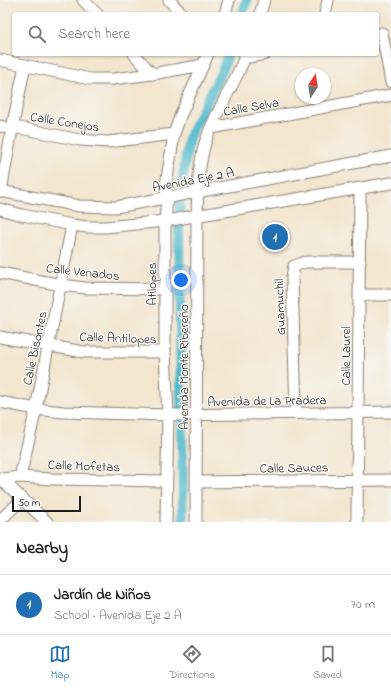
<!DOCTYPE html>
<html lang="en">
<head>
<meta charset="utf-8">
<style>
	:root { --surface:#fff; --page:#f6f6f6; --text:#202124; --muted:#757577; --line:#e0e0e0; --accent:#1f6fb2 }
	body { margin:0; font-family:"Indie Flower",sans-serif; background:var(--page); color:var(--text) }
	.compass { position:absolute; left:295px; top:68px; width:36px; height:36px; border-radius:50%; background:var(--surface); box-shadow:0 1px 3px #0004; rotate:12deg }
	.scale { position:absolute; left:12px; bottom:10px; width:69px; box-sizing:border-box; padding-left:4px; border:2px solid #1c1c1c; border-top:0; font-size:11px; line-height:14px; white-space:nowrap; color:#1c1c1c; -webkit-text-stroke:3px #f6f6f2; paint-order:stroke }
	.you { position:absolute; left:181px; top:280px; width:14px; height:14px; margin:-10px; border:3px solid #fff; border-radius:50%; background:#1a73e8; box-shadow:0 0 0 6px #1a73e833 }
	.badge { display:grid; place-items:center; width:26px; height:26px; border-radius:50%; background:var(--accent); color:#fff; font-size:13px; font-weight:700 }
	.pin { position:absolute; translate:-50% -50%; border:2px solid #fff; box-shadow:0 1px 4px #0006 }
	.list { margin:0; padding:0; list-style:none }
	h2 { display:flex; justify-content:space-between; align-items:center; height:52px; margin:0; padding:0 16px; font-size:17px }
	h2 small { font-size:13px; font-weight:400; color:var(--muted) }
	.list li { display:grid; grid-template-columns:26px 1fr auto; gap:12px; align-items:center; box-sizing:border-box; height:60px; padding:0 16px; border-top:1px solid var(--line) }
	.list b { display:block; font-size:15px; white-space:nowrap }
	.list p { margin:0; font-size:13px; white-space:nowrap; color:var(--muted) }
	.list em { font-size:13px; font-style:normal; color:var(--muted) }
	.icon { flex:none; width:22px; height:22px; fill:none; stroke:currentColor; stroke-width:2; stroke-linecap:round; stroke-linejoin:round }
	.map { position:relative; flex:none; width:391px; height:522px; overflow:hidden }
	.search { position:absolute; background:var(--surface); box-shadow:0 1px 3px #0004; left:12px; right:12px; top:12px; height:44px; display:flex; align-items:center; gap:10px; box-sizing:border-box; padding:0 14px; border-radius:4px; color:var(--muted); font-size:15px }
	.sheet { height:112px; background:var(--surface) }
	nav { display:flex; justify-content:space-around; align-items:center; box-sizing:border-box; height:56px; border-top:1px solid var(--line); background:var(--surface); font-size:11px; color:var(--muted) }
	nav a { display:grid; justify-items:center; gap:2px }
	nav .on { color:var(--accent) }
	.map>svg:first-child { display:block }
</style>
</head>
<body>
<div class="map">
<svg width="391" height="522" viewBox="0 0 391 522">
	<rect width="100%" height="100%" fill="#f6f6f2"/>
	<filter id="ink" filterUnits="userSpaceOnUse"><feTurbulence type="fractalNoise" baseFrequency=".025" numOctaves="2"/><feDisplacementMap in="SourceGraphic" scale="8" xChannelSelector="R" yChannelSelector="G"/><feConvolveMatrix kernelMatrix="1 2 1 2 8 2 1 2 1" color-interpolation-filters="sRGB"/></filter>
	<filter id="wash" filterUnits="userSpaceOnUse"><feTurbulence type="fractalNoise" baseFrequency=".012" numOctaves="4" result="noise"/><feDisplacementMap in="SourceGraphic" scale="16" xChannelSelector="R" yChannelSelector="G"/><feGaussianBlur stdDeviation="0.9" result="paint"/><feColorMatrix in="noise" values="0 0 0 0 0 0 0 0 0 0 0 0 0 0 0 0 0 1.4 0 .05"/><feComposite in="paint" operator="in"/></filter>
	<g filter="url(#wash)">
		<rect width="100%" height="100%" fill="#f3e5ce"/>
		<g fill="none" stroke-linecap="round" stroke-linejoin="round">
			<path stroke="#4db8ca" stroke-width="10" d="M243 14 247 0
				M181 190 189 137 222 71 228 54
				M180 213V202
				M179 224 181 408
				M182 423 183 522"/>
		</g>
	</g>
	<g filter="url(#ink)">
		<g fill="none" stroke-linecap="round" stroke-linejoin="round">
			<g stroke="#888075" stroke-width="13">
				<path id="minor" d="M83 0 97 14
					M169 0 182 14
					M225 14 229 0
					M260 14 264 0
					M325 14 328 0
					M382 33 391 82
					M134 54 152 74
					M244 58 265 54
					M0 60 90 79H113L152 74 203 65
					M0 126 12 129 20 128 80 140 108 142 174 134
					M211 128 391 95
					M0 191 79 206 116 207 391 156
					M1 191 12 129 25 65
					M0 209 22 215 72 225 87 227H106L165 221 391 183
					M0 273 61 285 85 288 165 289
					M359 295H391
					M0 337 84 352H165
					M0 402 36 409 63 412 168 415 391 412
					M296 413 292 277 294 266 305 262H360
					M20 477 36 409 72 225
					M0 478 47 522
					M2 479 20 477 52 479 166 481
					M197 482 391 480
					M0 520 23 499
					M166 522 168 415 165 352V221L167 199 166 185 174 134 181 114 208 54
					M196 522 197 216C198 190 198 165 206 140 216 111 235 84 246 54
					M357 522 360 190"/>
			</g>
			<use href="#minor" stroke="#fff" stroke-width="11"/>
		</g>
	</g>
	<g text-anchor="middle" stroke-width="3" stroke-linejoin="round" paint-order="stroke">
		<g font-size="13" fill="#1c1c1c" stroke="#f6f6f2">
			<text transform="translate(251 106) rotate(-10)" y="5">Calle Selva</text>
			<text transform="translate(65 121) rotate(9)" y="5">Calle Conejos</text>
			<text transform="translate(193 179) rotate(-11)" y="5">Avenida Eje 2 A</text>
			<text transform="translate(83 271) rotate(6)" y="5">Calle Venados</text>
			<text transform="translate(151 284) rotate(-90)" y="5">Atilopes</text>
			<text transform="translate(279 307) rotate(-92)" y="5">Guamuchil</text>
			<text transform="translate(118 337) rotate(2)" y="5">Calle Antilopes</text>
			<text transform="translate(34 348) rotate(-78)" y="5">Calle Bisontes</text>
			<text transform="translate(345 356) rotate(-90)" y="5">Calle Laurel</text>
			<text transform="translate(183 367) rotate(-90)" y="5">Avenida Monte Ribereño</text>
			<text transform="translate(267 400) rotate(-1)" y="5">Avenida de La Pradera</text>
			<text transform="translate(84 465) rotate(2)" y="5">Calle Mofetas</text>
			<text transform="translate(294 467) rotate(-1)" y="5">Calle Sauces</text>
		</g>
	</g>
</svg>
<svg class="compass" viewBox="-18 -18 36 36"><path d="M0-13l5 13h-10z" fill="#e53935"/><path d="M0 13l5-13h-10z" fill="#757577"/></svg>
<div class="scale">50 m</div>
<div class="you"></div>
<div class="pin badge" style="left:275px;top:237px">1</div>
<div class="search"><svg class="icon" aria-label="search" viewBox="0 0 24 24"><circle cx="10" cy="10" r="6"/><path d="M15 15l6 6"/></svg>Search here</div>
</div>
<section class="sheet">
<h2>Nearby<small></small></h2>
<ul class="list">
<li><span class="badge">1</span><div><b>Jardín de Niños</b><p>School · Avenida Eje 2 A</p></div><em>70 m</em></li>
</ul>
</section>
<nav>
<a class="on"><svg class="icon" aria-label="map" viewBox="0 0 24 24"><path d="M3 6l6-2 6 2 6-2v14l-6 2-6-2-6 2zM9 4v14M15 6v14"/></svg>Map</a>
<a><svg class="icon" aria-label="directions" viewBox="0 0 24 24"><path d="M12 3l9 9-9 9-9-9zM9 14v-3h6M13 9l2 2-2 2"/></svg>Directions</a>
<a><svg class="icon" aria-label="saved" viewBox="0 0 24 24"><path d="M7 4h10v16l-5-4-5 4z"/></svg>Saved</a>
</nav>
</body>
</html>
